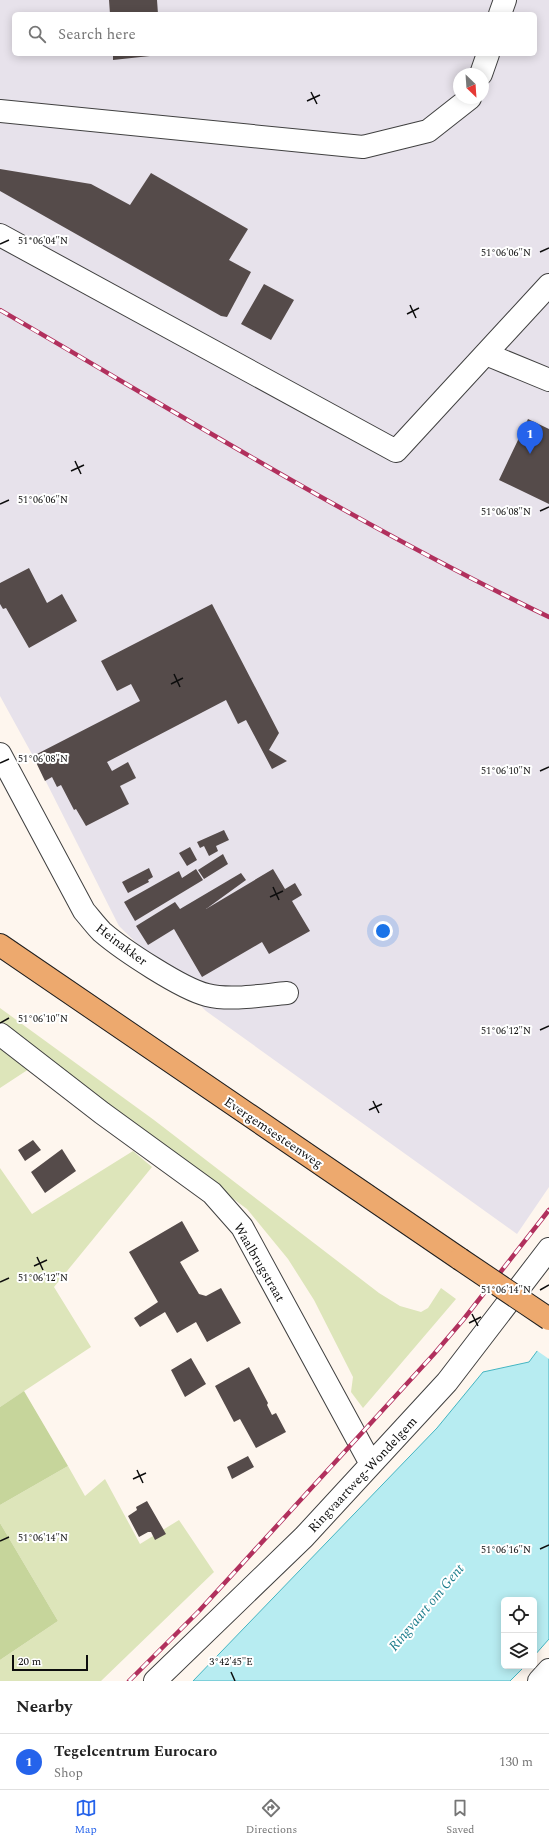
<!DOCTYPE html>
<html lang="en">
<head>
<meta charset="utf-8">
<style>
	:root { --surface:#fff; --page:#f2f2f2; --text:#222; --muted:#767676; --line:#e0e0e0; --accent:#2563eb }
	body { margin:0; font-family:Spectral,serif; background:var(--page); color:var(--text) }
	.controls { position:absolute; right:12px; bottom:12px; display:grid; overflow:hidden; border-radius:6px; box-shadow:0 2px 10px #0003 }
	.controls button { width:36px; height:36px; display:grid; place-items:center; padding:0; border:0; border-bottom:1px solid var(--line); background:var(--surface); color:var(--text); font:20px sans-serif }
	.compass { position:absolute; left:453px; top:68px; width:36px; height:36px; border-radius:50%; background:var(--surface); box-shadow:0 2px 10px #0003; rotate:155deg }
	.scale { position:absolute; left:12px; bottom:10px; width:76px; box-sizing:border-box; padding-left:4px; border:2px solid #0d0d0d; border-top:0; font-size:11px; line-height:14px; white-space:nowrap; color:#0d0d0d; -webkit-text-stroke:3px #fff; paint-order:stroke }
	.you { position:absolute; left:383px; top:931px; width:14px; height:14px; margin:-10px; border:3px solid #fff; border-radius:50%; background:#1a73e8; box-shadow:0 0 0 6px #1a73e833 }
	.badge { display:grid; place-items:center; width:26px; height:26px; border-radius:50%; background:var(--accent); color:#fff; font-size:13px; font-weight:700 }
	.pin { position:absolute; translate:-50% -33px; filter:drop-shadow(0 1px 2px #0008) }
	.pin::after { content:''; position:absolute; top:21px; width:14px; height:12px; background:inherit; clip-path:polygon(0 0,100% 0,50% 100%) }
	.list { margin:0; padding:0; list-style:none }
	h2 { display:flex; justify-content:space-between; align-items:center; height:52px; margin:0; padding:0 16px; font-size:17px }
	h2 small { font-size:13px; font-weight:400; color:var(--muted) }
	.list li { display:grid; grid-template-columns:26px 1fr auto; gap:12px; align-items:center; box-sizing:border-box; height:56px; padding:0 16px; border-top:1px solid var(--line) }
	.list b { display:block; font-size:15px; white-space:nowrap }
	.list p { margin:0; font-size:13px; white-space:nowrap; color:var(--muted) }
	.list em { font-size:13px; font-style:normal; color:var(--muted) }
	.icon { flex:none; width:22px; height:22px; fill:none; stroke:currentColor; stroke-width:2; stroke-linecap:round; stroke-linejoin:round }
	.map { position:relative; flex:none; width:549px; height:1681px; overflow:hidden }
	.search { position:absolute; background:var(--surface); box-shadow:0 2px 10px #0003; left:12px; right:12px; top:12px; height:44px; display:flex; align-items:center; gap:10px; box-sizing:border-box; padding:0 14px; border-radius:6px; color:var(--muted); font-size:15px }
	.sheet { height:108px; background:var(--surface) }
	nav { display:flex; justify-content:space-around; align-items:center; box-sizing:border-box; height:56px; border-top:1px solid var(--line); background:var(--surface); font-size:11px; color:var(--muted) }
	nav a { display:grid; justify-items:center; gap:2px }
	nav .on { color:var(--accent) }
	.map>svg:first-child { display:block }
</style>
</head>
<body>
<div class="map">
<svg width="549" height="1681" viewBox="0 0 549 1681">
	<rect width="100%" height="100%" fill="#fef6ee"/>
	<path fill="#e7e2eb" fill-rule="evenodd" d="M0 0H549V1187L517 1234 206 1011 119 926 33 756 0 696ZM14 14H535V54H14ZM459 74H483V98H459Z"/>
	<path fill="#dde5ba" d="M0 1008 154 1120 379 1293 400 1306 421 1312 428 1308 441 1288 456 1299 363 1408 351 1392 353 1377 314 1300 288 1259 247 1209 0 1026Z
		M0 1046 29 1069 0 1088Z
		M133 1151 152 1167 54 1287 91 1347 0 1407V1168L32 1214Z
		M68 1466 85 1496 105 1479 140 1544 179 1520 214 1572 101 1681H0V1660L58 1621 0 1523V1505Z"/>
	<path fill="#c6d59b" d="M24 1391 68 1466 0 1505V1407Z
		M0 1523 58 1621 0 1660Z"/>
	<path fill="#b7ecf1" stroke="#44b5c2" d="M549 1335V1639L534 1656V1600H504V1666H525L510 1681H193L437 1428 483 1372 529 1362Z"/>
	<path fill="#fef6ee" d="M549 1333V1359L536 1350Z"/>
	<path fill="#554b4a" d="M109 0H157L158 14H110Z
		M113 54H149L150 56 113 60Z
		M0 169 91 184 130 205 151 173 248 229 229 260 251 272 227 317 221 316 0 191Z
		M264 284 294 300 271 340 241 324Z
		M528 419 549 429V504L499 480Z
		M29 568 47 603 62 594 77 621 29 648 6 608 3 609 0 604V583Z
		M212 604 279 733 269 750 287 761 272 769 246 720 238 724 226 700 107 762 112 771 128 762 136 778 120 786 129 804 86 826 76 809 74 810 61 785 57 787 52 777 45 781 33 756 140 701 131 684 117 691 101 661Z
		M224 830 229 840 216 846 218 851 209 856 204 846 200 848 197 842Z
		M190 847 197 860 187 866 179 853Z
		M223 854 228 864 204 879 198 870Z
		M149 868 153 877 148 880 149 882 128 893 122 882Z
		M196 869 203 880 135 921 124 902 179 871 182 878Z
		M273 869 285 889 295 883 302 895 292 901 310 931 269 954 262 942 202 977 174 929 148 945 136 926 175 902 180 909 241 873 246 880 206 909Z
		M33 1140 41 1150 25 1161 18 1150Z
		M62 1149 76 1171 45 1193 31 1172Z
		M182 1221 199 1251 180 1262 190 1279 199 1294 206 1296 221 1288 241 1323 207 1342 196 1322 177 1333 165 1312 140 1327 134 1318 158 1302 129 1252Z
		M191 1358 206 1384 185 1397 171 1370Z
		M249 1367 268 1403 267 1405 272 1415 276 1413 286 1432 256 1448 240 1419 234 1422 215 1386Z
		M248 1456 254 1467 232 1479 227 1467Z
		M147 1501 166 1534 155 1540 151 1532H148L139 1537 128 1516 137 1510 136 1507Z"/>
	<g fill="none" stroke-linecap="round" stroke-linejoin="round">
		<g stroke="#404040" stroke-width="24">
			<path id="minor" d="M500 14 505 0
				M481 74 488 54
				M0 111 363 147 428 131 470 98
				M0 235 396 451 549 285
				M486 354 549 380
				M0 754 84 911C90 918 96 926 102 932 123 950 182 989 207 995 230 1001 264 995 287 993
				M0 1034 102 1113 212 1193 242 1227 371 1464
				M155 1681 304 1537 447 1382 549 1249
				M539 1681 549 1670"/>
		</g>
		<g stroke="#1e1e1e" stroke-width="24">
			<path id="major" d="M0 945 460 1259"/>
		</g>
		<use href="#minor" stroke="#fff" stroke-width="22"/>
		<use href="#major" stroke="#eda96e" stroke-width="22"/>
		<g stroke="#b1305d" stroke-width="4.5">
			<path id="rail" d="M0 310C181 415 360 526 549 617
				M129 1681 199 1611 434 1354 463 1320 549 1210"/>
		</g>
		<use href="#rail" stroke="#fff" stroke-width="3" stroke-dasharray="9" stroke-linecap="butt"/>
		<g stroke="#1e1e1e" stroke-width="24" stroke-linecap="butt">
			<path id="major-bridge" d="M460 1259 549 1319"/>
		</g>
		<use href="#major-bridge" stroke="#eda96e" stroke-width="22"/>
	</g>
	<path fill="none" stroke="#0d0d0d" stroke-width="1.5" d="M311 92 317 104M307 101 320 95M0 244 9 240M540 252 549 248M410 305 416 318M407 314 419 308M75 461 81 474M71 471 84 465M0 504 9 500M540 511 549 507M174 674 180 687M171 684 183 678M0 763 9 759M540 771 549 767M273 887 279 900M270 897 283 891M0 1023 9 1018M540 1030 549 1026M373 1101 379 1113M369 1110 382 1104M37 1257 43 1270M34 1266 47 1260M0 1282 9 1278M540 1290 549 1285M472 1314 478 1326M469 1323 481 1317M137 1470 143 1483M133 1479 146 1473M0 1541 9 1537M540 1549 549 1545M231 1672 235 1681"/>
	<g text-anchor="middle" stroke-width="4" stroke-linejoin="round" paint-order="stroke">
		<g font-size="13" fill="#0d0d0d" stroke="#fff">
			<text transform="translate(122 944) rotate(37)" y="5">Heinakker</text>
			<text transform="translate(274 1132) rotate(34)" y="5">Evergemsesteenweg</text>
			<text transform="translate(260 1262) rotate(60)" y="5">Waalbrugstraat</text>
			<text transform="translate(362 1474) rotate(-47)" y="5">Ringvaartweg-Wondelgem</text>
		</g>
		<g font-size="14" font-style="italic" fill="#1f7e8d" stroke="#fff">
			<text transform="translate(426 1607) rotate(-50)" y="5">Ringvaart om Gent</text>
		</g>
	</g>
	<g font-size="10" text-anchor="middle" fill="#0d0d0d" stroke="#fff" stroke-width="4" stroke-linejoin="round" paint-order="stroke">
		<text x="43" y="244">51°06'04"N</text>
		<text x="506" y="256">51°06'06"N</text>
		<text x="43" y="503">51°06'06"N</text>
		<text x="506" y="515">51°06'08"N</text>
		<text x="43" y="762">51°06'08"N</text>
		<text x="506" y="774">51°06'10"N</text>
		<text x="43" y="1022">51°06'10"N</text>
		<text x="506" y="1034">51°06'12"N</text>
		<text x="43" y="1281">51°06'12"N</text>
		<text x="506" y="1293">51°06'14"N</text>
		<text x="43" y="1541">51°06'14"N</text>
		<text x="506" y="1553">51°06'16"N</text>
		<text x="231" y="1665">3°42'45"E</text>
	</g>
</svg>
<div class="controls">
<button><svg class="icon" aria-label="locate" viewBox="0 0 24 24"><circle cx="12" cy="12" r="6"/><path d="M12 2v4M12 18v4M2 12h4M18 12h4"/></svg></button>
<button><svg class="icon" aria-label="layers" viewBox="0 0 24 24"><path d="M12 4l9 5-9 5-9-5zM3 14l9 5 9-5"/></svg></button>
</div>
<svg class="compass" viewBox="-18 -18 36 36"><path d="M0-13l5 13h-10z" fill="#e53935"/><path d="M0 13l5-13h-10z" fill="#767676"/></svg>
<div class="scale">20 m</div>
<div class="you"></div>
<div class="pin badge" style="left:530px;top:454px">1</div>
<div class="search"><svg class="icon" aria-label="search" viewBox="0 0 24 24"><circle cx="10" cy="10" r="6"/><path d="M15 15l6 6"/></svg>Search here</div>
</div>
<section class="sheet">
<h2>Nearby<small></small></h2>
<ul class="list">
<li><span class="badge">1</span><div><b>Tegelcentrum Eurocaro</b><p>Shop</p></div><em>130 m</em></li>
</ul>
</section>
<nav>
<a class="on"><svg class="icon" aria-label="map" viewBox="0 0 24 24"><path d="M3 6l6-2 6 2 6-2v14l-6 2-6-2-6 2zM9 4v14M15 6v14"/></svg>Map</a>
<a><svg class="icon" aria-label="directions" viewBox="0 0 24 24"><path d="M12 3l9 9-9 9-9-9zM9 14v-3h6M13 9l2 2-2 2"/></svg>Directions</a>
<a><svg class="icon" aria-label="saved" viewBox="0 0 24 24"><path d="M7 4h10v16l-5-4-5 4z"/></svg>Saved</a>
</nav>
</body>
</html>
